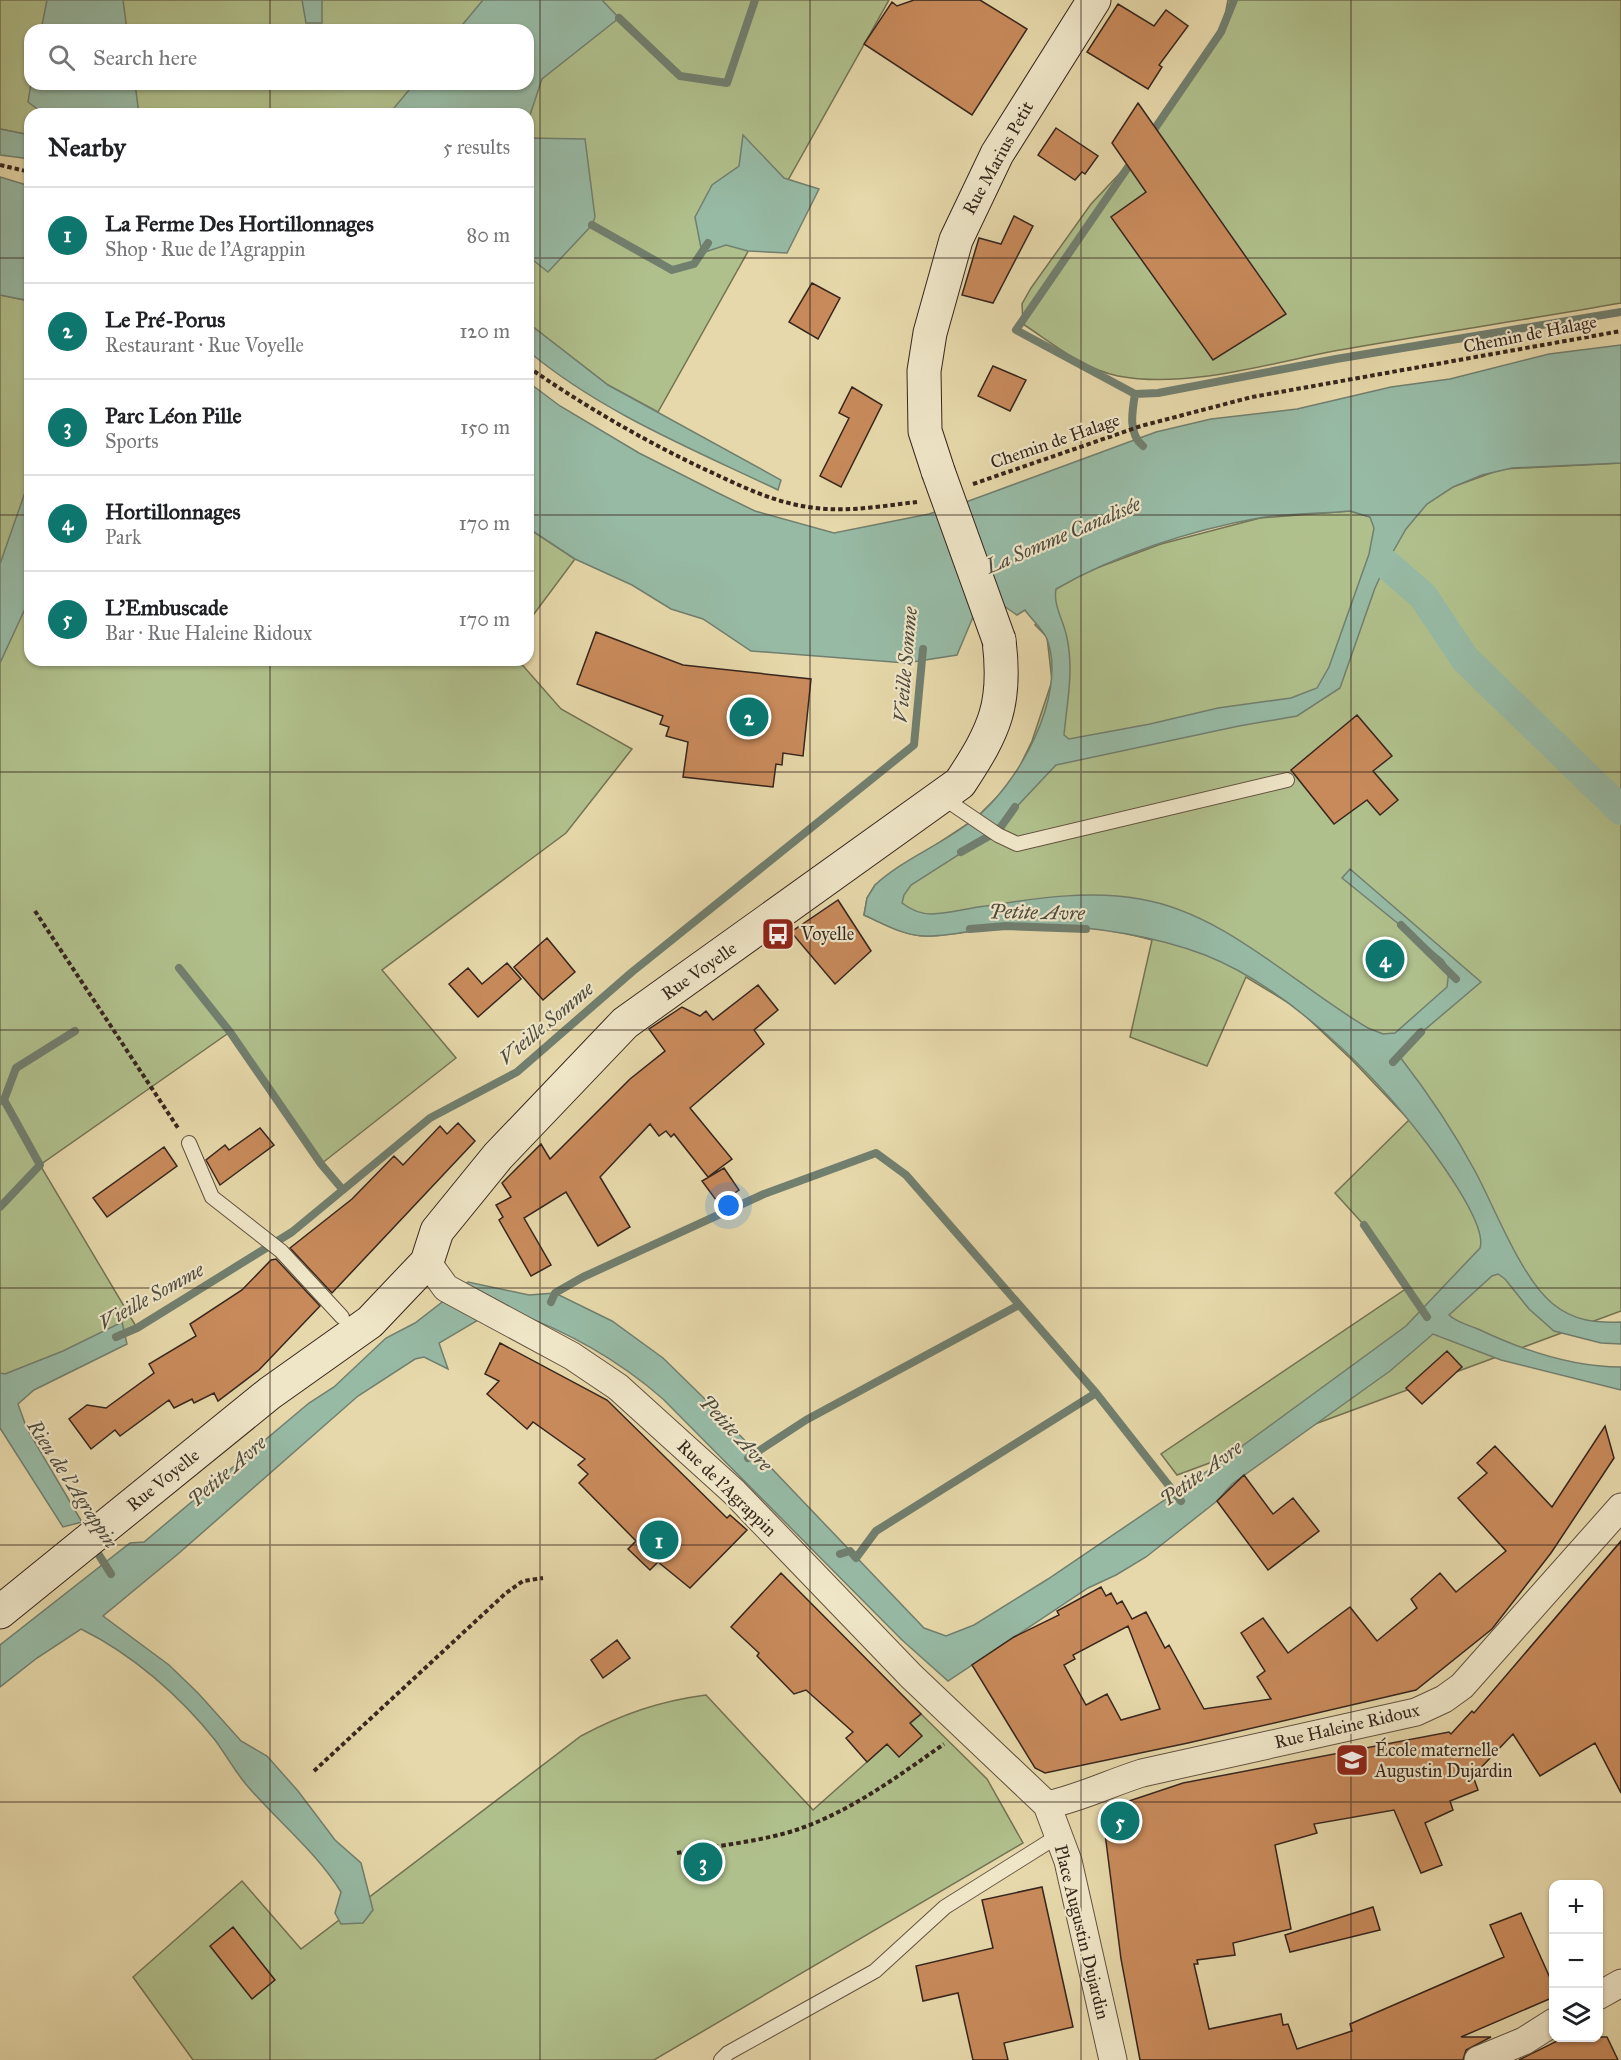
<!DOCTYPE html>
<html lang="en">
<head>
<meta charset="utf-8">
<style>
	:root { --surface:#fff; --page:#f2f2f2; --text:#202124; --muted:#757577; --line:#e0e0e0; --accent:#0f766e }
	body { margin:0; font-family:"IM FELL Great Primer",serif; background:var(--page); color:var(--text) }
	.controls { position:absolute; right:18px; bottom:18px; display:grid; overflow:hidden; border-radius:12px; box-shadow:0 2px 4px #0004 }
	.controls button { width:54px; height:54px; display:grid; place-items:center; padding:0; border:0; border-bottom:2px solid var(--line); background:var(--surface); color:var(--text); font:30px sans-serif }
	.you { position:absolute; left:729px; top:1206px; width:21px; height:21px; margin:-15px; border:4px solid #fff; border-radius:50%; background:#1a73e8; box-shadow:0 0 0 9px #1a73e833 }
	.badge { display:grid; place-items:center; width:39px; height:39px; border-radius:50%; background:var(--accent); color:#fff; font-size:20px; font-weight:700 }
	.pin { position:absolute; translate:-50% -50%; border:3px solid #fff; box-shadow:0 2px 6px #0006 }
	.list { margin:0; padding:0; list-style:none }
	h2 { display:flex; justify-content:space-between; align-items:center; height:78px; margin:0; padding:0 24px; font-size:26px }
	h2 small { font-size:20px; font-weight:400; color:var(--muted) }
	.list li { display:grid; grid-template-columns:39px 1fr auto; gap:18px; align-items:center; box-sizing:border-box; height:96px; padding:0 24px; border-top:2px solid var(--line) }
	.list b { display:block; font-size:22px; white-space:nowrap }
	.list p { margin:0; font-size:20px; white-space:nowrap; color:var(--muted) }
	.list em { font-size:20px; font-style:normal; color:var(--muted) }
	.icon { flex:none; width:33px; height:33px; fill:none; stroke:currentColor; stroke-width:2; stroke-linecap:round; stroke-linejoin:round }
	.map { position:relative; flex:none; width:1621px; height:2060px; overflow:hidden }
	.search { position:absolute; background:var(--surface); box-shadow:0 2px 4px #0004; left:24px; top:24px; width:510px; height:66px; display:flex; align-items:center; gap:15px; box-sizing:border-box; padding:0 21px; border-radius:18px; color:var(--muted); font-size:22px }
	.panel { position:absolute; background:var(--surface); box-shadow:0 2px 4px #0004; left:24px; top:108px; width:510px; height:558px; border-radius:18px }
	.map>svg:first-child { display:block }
</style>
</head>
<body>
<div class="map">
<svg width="1621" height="2060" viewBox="0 0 1621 2060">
	<rect width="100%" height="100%" fill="#e6d8aa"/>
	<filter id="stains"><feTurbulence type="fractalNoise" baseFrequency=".00333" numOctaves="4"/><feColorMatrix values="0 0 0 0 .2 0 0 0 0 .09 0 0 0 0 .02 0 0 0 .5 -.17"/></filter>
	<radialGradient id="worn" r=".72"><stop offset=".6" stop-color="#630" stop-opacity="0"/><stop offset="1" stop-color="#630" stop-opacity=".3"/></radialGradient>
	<path fill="#b0c08c" stroke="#747354" stroke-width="1.5" fill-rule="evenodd" d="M0 0H889L658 412 608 385 528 323V114H30V135L0 129ZM30 30H528V84H30Z
		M1228 0H1621V303C1525 320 1429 334 1334 351 1267 364 1186 389 1118 376 1083 369 1052 343 1023 324L1022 304 1031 288 1091 204 1122 171 1160 119 1223 26Z
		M0 295 30 301V660H518L561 709 632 749 566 833 382 970 456 1058 321 1164 230 1032 40 1165 137 1328 0 1388Z
		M1621 463V1311L1177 1475 1161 1454 1407 1288 1364 1225 1335 1193 1409 1120 1352 1060 1297 1008 1246 977 1207 1066 1130 1037 1152 940C1113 929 1066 924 1025 924 992 925 961 935 929 936 906 937 884 924 864 915L867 898 875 885 975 819 1001 793 1018 770 1032 741 1052 681 1047 637 1035 625 1056 589 1086 572 1161 544 1260 518 1350 511 1370 517 1502 469Z
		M528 528 575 559 528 622Z
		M706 1695 813 1810 921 1714 987 1779 1023 1843 654 2060H193L133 1977 242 1881 301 1949 581 1736C622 1714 660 1701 706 1695Z"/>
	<path fill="#97baa5" stroke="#717f6f" stroke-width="1.5" fill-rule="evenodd" d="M47 0H123L127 30H41Z
		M302 0H322V23H306Z
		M483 0H602L619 18 542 79 528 121V114H389L414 84H528V30H458Z
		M31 84H135L139 114H44L28 102Z
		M0 129 30 135V159L0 155Z
		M743 135 784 178 819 189 787 253 748 251 726 245 702 253 695 217 712 185 739 166Z
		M528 138 585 139 595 217 592 225 548 272 528 256Z
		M0 177 30 186V301L0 295Z
		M528 323 608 385 781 480 778 490C692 449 601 412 528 351Z
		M1621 345V463L1512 468 1482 475 1453 487 1427 504 1406 529 1386 564 1375 588 1340 688 1297 716 1239 726 1056 765 1004 820 974 845 911 885 904 895 902 903C911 910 921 914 932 914 950 913 968 908 986 906 1036 898 1090 890 1140 899 1225 913 1296 986 1368 1028L1383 1034 1395 1033 1447 987 1449 970 1443 960 1342 878 1350 869 1481 982 1402 1049 1400 1057C1428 1093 1453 1130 1475 1171 1495 1208 1521 1278 1553 1304 1574 1321 1595 1323 1621 1322V1344L1601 1343 1554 1331 1529 1309 1505 1279 1498 1274 1492 1276 1449 1315C1456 1322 1468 1325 1478 1329 1522 1350 1572 1367 1621 1367V1390L1501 1360 1433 1334 1390 1371 1232 1484 1217 1501 1146 1557 1116 1575 1088 1588 948 1681 902 1640 663 1399C615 1357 559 1327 500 1307L439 1343 448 1369 424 1357 415 1359 358 1396 178 1554 103 1616 169 1665 198 1693 241 1741 267 1756 298 1791 335 1840 361 1863 373 1910 363 1923 341 1924 335 1913 341 1892C317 1853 280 1823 250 1789 236 1774 227 1756 215 1740 180 1696 132 1654 81 1629L37 1658 0 1687V1645L130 1543 144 1542 309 1403 334 1387 386 1338 415 1323 468 1282 529 1295 555 1293 612 1321 663 1358 710 1404 924 1628 946 1636 974 1625 1048 1579 1219 1463 1406 1326 1480 1248C1487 1226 1442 1164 1428 1145 1375 1074 1289 988 1205 955 1150 934 1087 926 1027 924 994 924 961 936 928 936 906 937 884 924 864 915L867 898 875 885C903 859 943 844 973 820 1018 785 1068 696 1047 639 1043 629 1031 619 1025 610L1017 615 1004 606 973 617 957 655 906 663 751 651 703 619 671 609 632 585 575 559 528 528V382L560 406 639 453 718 493 755 511 834 533 929 514 966 502 1156 432 1211 419 1297 409 1391 387 1450 379 1549 354ZM1350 511 1370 517 1374 528 1369 554 1329 667 1317 688 1291 698 1218 708 1150 724 1069 739 1064 735C1067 703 1074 670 1067 638 1064 621 1053 606 1056 589 1115 555 1191 530 1259 518 1289 513 1320 514 1350 511Z
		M30 478V598L0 663V564Z
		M122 1322 127 1344 34 1390 18 1404 27 1429 82 1522 63 1527 0 1428V1373L5 1374 63 1351Z"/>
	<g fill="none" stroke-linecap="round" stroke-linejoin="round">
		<path stroke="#717f6f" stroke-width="8" d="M619 18 680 76 727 83 755 0
			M1149 137 1221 32 1234 0
			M1135 157 1016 330 1135 394C1132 412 1128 434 1143 446
			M592 225 672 270 694 264 708 243
			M1135 394 1158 393 1336 359 1621 312
			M961 852 998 831 1015 807
			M1401 925 1456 979
			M970 929 1006 926 1086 929
			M179 968 230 1032 321 1164 343 1190
			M1393 1062 1421 1032
			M4 1100 16 1068 75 1031
			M0 1101 4 1100 40 1165 0 1207
			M1364 1225 1427 1317
			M551 1302 555 1293 583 1277 764 1194 876 1153 906 1175 1096 1393 1181 1501
			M116 1337 137 1328 292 1232 430 1118 517 1072 632 972 914 745 923 649
			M748 1458 806 1420 1019 1305
			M92 1544 111 1574
			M840 1554 850 1551 856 1558 876 1531 1096 1393"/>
		<path stroke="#97baa5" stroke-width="30" d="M1386 564 1423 596 1465 659 1621 810"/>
	</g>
	<path fill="#c88a5b" stroke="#37261d" stroke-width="1.5" fill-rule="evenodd" d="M914 0H980L1027 29 972 115 864 44 892 2 897 6Z
		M1118 4 1154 26 1166 10 1188 26 1159 65 1162 67 1148 89 1087 52Z
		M1138 103 1286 314 1213 360 1111 217 1146 192 1112 143Z
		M1056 128 1098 156 1085 174 1082 172 1075 180 1038 155Z
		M1014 216 1033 226 993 303 962 295 979 238 1001 244Z
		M812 283 840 298 818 339 789 322Z
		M993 366 1026 380 1010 411 978 396Z
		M852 387 882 405 841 487 820 476 849 418 839 413Z
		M596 632 683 665 811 679 803 756 783 753 782 765 776 764 773 787 683 777 688 742 666 736 669 727 660 724 663 716 577 684Z
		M1357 715 1392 756 1373 771 1398 800 1380 815 1367 800 1334 824 1291 770Z
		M838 900 871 951 835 984 791 932Z
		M547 938 575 972 543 1000 514 967Z
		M507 963 521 979 478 1017 449 984 468 968 482 984Z
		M758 985 778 1010 754 1030 764 1044 690 1108 732 1159 708 1177 674 1134 671 1137 666 1131 659 1136 650 1124 600 1177 630 1227 598 1246 566 1192 524 1218 551 1265 531 1276 499 1220 503 1217 496 1205 511 1197 502 1183 541 1144 550 1159 630 1079 665 1051 649 1029 682 1007 700 1016 706 1011 713 1020Z
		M458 1123 475 1141 332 1293 290 1248 352 1199 394 1156 403 1165 440 1126 447 1134Z
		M260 1128 274 1145 220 1185 206 1160 225 1145 229 1150Z
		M164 1147 177 1166 107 1217 93 1198Z
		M724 1168 739 1190 719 1204 702 1181Z
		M276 1259 320 1306 259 1370 218 1401 214 1393 194 1403 192 1399 174 1408 169 1400 120 1436 115 1430 91 1449 69 1419 87 1405 106 1408 154 1373 149 1364 196 1336 190 1324 242 1290 271 1260Z
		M500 1343 607 1400 727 1518 730 1515 747 1530 690 1588 658 1562 650 1570 628 1549 636 1541 579 1483 588 1474 578 1465 585 1459 533 1422 527 1429 487 1394 499 1381 485 1374Z
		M1447 1351 1462 1367 1422 1404 1406 1388Z
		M1605 1426 1614 1458 1551 1553 1492 1629 1416 1690 1188 1743 1045 1773 1035 1768 972 1665 1014 1637 1059 1615 1057 1611 1101 1587 1106 1596 1111 1593 1117 1604 1122 1601 1132 1619 1146 1612 1165 1648 1169 1645 1204 1709 1271 1699 1257 1677 1265 1671 1241 1633 1263 1618 1288 1653 1350 1607 1377 1641 1417 1608 1411 1599 1440 1573 1456 1592 1506 1551 1458 1498 1487 1473 1477 1463 1495 1446 1552 1507ZM1128 1626 1160 1709 1121 1720 1107 1694 1086 1705 1064 1665 1075 1659 1073 1655Z
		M1244 1475 1273 1514 1293 1498 1319 1531 1268 1570 1217 1501Z
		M1621 1541V1793L1595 1743 1540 1776 1513 1734 1473 1776 1478 1790 1450 1801 1453 1810 1425 1823 1442 1865 1421 1873 1394 1810 1314 1824 1317 1833 1275 1845 1291 1929 1233 1943 1235 1955 1197 1960 1198 1964H1194L1209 2029 1281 2014 1283 2025 1288 2024 1297 2049 1352 2031 1350 2024 1504 1957 1490 1925 1521 1913 1554 1987V1997L1461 2037H1491L1466 2050 1463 2060H1140L1121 1959 1102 1810 1183 1783 1449 1732 1451 1734 1472 1711 1474 1713Z
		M781 1573 921 1714 910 1723 922 1736 899 1757 887 1744 867 1762 846 1738 853 1732 806 1690 794 1694 757 1656 759 1653 731 1627Z
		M617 1640 630 1658 603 1678 591 1660Z
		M1042 1887 1073 2027 1004 2043 1008 2060H973L958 1993 923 2001 916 1966 993 1948 982 1900Z
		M1373 1907 1380 1930 1290 1952 1285 1935Z
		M233 1927 275 1980 252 1999 210 1946Z
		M1565 2037H1607L1618 2060H1519Z"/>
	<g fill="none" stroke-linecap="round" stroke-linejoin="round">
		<g stroke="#635240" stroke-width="16">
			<path id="lane" d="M942 797 998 835 1017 844 1287 780
				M189 1143 212 1197 281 1251 342 1317
				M721 2060 728 2053 875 1971 945 1907 1058 1836"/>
		</g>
		<g stroke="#635240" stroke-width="29">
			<path id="street" d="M427 1262 446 1288 572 1356 618 1387 734 1492 911 1676 1047 1805 1068 1861 1113 2060
				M1047 1805C1080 1798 1110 1783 1142 1773L1416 1712 1444 1699 1462 1686 1621 1507
				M1598 1996 1621 1983
				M1478 2060 1524 2041 1554 2022"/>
		</g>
		<g stroke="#37261d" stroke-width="35">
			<path id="secondary" d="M938 471 925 431 924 371 930 333 956 240 997 154 1094 0
				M0 1612 270 1393 370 1322 427 1262 437 1231 498 1156 625 1023 960 783C995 730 1007 704 999 640"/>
		</g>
		<path stroke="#37261d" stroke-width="4" stroke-dasharray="4.5 3" stroke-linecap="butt" d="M0 165 30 172
			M528 367C583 405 641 439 702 468 737 484 769 501 808 507 845 513 881 506 917 502
			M973 484 1141 426 1252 397 1621 331
			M35 911 178 1128
			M314 1771 506 1593 523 1581 543 1578
			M677 1853C715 1846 764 1841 799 1829 853 1810 898 1776 944 1744"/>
		<use href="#lane" stroke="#efe6c8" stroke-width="14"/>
		<use href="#street" stroke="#efe6c8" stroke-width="27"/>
		<use href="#secondary" stroke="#efe6c8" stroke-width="33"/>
		<g stroke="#37261d" stroke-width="35" stroke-linecap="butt">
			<path id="secondary-bridge" d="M938 471 999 640"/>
		</g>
		<use href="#secondary-bridge" stroke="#efe6c8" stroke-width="33"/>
	</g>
	<path fill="none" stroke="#37261d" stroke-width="1.5" stroke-opacity="0.55" d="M270 0V30M540 0V2060M810 0V2060M1081 0V2060M1351 0V2060M270 84V114M0 258H30M528 258H1621M0 515H30M528 515H1621M270 660V2060M0 772H1621M0 1030H1621M0 1288H1621M0 1545H1621M0 1802H1621"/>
	<defs>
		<g id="bus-square" transform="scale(1.725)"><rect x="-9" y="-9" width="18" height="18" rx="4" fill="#8f2418" stroke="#efe6c8"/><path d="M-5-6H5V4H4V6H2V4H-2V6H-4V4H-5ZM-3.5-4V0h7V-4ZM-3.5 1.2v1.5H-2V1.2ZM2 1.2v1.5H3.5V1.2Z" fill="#fff"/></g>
		<g id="school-square" transform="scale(1.725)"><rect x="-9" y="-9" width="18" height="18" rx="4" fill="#8f2418" stroke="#efe6c8"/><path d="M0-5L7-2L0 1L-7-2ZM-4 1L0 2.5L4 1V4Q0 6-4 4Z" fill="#fff"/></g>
	</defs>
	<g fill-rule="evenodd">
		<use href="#bus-square" x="778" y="934"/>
		<use href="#school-square" x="1352" y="1760"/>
	</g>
	<g text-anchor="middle" stroke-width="4.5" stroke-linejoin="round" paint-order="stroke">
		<g font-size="18" fill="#37261d" stroke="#efe6c8">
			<text transform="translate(998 158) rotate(-61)" y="6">Rue Marius Petit</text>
			<text transform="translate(1530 334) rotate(-11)" y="6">Chemin de Halage</text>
			<text transform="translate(1055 441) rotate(-19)" y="6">Chemin de Halage</text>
			<text transform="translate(699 971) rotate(-35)" y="6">Rue Voyelle</text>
			<text transform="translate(163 1480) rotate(-39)" y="6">Rue Voyelle</text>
			<text transform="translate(727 1488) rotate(44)" y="6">Rue de l'Agrappin</text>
			<text transform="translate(1347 1726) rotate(-13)" y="6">Rue Haleine Ridoux</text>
			<text transform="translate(1082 1932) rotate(76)" y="6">Place Augustin Dujardin</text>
		</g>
		<g font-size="18" fill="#37261d" stroke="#efe6c8" text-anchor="start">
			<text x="801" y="940">Voyelle</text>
			<text x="1375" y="1756">École maternelle<tspan x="1375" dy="21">Augustin Dujardin</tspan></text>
		</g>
		<g font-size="20" font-style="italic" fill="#4f4b3f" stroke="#efe6c8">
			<text transform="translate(1063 535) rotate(-23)" y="7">La Somme Canalisée</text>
			<text transform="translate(905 665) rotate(-85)" y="7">Vieille Somme</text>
			<text transform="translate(1037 912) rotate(1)" y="7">Petite Avre</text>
			<text transform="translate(546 1023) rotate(-40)" y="7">Vieille Somme</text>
			<text transform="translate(151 1296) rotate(-29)" y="7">Vieille Somme</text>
			<text transform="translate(736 1433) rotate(47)" y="7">Petite Avre</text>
			<text transform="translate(227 1471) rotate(-41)" y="7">Petite Avre</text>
			<text transform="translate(1201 1473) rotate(-36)" y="7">Petite Avre</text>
			<text transform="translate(73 1484) rotate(57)" y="7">Rieu de l'Agrappin</text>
		</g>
	</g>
	<rect width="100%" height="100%" filter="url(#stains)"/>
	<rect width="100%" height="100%" fill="url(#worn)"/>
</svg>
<div class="controls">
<button>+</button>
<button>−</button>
<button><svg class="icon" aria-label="layers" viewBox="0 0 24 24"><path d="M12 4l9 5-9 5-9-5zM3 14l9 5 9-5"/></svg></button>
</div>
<div class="you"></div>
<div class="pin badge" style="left:659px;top:1540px">1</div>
<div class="pin badge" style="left:749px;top:717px">2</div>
<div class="pin badge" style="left:703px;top:1862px">3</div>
<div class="pin badge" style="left:1385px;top:959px">4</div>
<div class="pin badge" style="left:1120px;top:1821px">5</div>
<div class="search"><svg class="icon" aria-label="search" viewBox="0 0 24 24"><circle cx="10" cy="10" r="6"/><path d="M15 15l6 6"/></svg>Search here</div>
<section class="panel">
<h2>Nearby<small>5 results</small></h2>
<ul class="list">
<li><span class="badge">1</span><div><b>La Ferme Des Hortillonnages</b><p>Shop · Rue de l'Agrappin</p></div><em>80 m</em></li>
<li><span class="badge">2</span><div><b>Le Pré-Porus</b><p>Restaurant · Rue Voyelle</p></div><em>120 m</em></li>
<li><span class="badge">3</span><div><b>Parc Léon Pille</b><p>Sports</p></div><em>150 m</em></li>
<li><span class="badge">4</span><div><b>Hortillonnages</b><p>Park</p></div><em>170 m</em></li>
<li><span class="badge">5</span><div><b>L'Embuscade</b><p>Bar · Rue Haleine Ridoux</p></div><em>170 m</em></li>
</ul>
</section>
</div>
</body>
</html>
